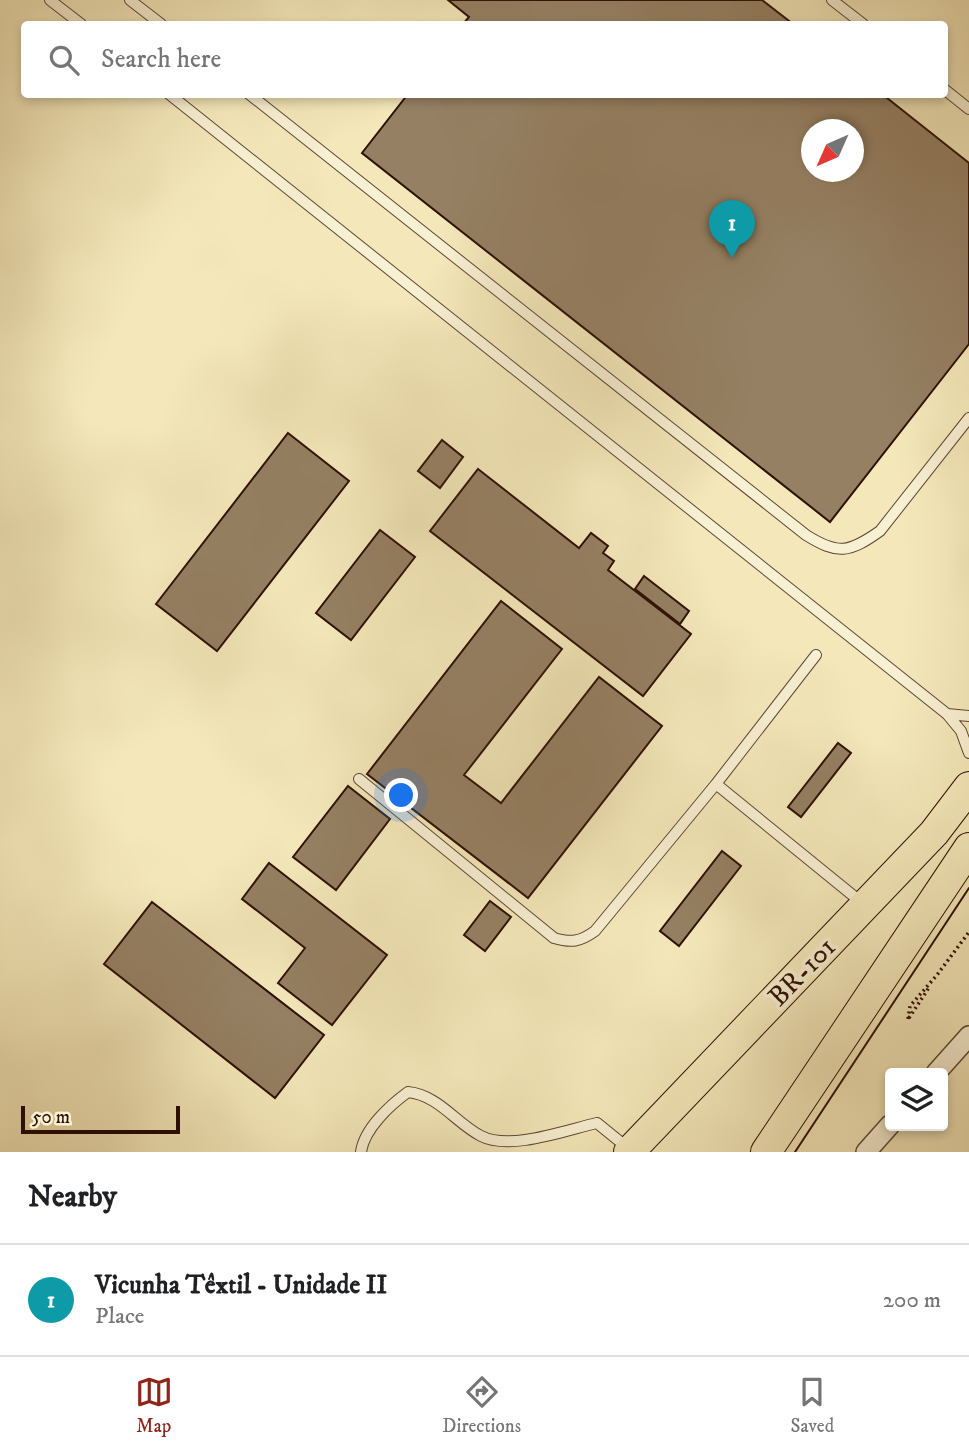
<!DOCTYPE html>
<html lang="en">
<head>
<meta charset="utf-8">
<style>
	:root { --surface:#fff; --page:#f2f2f2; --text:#202124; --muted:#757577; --line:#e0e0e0; --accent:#8f2418 }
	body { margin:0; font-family:"IM FELL DW Pica",serif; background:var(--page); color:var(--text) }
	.controls { position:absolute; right:21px; bottom:21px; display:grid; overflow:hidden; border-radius:7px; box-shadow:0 4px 10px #0003 }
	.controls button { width:63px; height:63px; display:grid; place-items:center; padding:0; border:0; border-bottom:2px solid var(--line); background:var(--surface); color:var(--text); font:35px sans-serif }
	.compass { position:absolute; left:801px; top:119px; width:63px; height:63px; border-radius:50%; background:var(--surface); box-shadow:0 4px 10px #0003; rotate:225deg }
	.scale { position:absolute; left:21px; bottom:18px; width:159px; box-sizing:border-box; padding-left:7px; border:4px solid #2f1004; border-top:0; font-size:19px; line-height:24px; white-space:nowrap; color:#2f1004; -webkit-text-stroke:5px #f8f0d2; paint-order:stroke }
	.you { position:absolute; left:402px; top:796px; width:24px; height:24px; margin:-18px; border:5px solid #fff; border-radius:50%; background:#1a73e8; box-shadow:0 0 0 10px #1a73e833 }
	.badge { display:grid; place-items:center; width:46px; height:46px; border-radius:50%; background:var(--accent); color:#fff; font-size:23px; font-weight:700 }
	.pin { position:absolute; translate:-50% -58px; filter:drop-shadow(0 2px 4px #0008) }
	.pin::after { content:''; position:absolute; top:37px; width:24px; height:21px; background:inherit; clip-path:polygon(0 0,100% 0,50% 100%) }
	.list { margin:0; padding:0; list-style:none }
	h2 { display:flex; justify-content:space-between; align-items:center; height:91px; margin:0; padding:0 28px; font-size:30px }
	h2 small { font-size:23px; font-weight:400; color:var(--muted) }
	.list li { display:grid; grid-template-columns:46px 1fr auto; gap:21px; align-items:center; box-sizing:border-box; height:112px; padding:0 28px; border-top:2px solid var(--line) }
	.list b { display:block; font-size:26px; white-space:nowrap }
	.list p { margin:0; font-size:23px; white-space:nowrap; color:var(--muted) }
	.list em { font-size:23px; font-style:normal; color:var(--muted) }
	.icon { flex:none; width:38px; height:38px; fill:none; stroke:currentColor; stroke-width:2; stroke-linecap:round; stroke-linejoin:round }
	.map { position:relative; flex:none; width:969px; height:1152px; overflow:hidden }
	.search { position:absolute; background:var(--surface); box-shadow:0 4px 10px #0003; left:21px; right:21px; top:21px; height:77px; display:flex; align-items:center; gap:18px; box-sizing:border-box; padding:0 24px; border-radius:7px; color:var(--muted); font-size:26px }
	.sheet { height:203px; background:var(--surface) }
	nav { display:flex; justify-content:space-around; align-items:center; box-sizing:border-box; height:98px; border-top:2px solid var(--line); background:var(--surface); font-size:19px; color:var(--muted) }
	nav a { display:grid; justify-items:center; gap:4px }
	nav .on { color:var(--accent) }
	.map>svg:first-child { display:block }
</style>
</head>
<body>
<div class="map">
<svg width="969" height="1152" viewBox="0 0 969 1152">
	<rect width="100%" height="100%" fill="#f4e8ba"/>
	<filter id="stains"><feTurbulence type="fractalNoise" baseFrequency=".00286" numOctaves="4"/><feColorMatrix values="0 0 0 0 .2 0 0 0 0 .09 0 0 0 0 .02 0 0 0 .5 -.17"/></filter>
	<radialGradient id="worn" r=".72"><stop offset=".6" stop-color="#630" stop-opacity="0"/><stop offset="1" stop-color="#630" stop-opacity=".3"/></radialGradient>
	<path fill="#958063" stroke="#2f1004" stroke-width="2" fill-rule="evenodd" d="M448 0H762L793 24H463L469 17Z
		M408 94H882L969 163V344L830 522 362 153ZM811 130H853V172H811Z
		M288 433 349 481 217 651 156 604Z
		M442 440 463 457 440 488 418 471Z
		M478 469 579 548 591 533 608 546 603 553 614 561 608 570 691 634 643 696 430 531Z
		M380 530 415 557 351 640 316 613Z
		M644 576 689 611 680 624 635 589Z
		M501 601 562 649 464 775 501 803 599 677 662 726 528 898 367 774Z
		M838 743 851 753 801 817 788 807Z
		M348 786 390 819 336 890 293 857Z
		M722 851 741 866 679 946 660 931Z
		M269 863 387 955 332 1025 278 983 305 948 242 899Z
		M490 901 511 917 485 951 464 935Z
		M152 902 324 1035 275 1098 104 964Z"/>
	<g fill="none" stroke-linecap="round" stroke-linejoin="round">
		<g stroke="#604632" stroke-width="12">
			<path id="lane" d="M50 0 81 24
				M130 0 161 24
				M832 0 863 24
				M944 89 969 109
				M169 94 947 714 961 731 969 753
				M249 94 806 535C838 555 849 553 880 531L969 418
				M947 714 969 716
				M359 779 554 938C571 943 580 942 595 931L716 784 861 902
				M716 784 816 655
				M361 1152C364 1129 390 1105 408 1092 438 1095 456 1123 481 1136 510 1151 566 1130 597 1123L629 1149"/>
		</g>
		<g stroke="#604632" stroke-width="22">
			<path id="street" d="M936 1073 969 1036
				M866 1152 890 1125"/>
		</g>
		<g stroke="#2f1004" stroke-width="32">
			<path id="primary" d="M629 1152 934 833 969 787
				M766 1152 969 848"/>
		</g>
		<path stroke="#2f1004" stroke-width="3.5" stroke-dasharray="2 3.5" stroke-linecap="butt" d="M909 1018 930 986
			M908 1019 910 1006 937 975 969 932"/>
		<use href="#lane" stroke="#f8f0d2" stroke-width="10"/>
		<use href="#street" stroke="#f8f0d2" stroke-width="19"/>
		<use href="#primary" stroke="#f4e8ba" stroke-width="30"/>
		<path stroke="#2f1004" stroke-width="2" d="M795 1152 969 888"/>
	</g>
	<g text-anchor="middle" stroke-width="7" stroke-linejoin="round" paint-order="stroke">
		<g font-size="28" fill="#2f1004" stroke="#f8f0d2">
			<text transform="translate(801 971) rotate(-46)" y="10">BR-101</text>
		</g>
	</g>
	<rect width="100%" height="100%" filter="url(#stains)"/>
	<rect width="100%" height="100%" fill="url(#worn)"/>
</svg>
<div class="controls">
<button><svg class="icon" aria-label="layers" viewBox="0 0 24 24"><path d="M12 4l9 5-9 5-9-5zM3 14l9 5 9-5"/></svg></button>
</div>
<svg class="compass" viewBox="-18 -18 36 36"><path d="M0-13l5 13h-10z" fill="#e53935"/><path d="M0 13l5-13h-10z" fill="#757577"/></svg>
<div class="scale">50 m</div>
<div class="you"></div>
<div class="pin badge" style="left:732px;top:258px;background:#0f9aa8">1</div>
<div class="search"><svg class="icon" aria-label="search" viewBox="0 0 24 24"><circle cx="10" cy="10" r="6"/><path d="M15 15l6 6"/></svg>Search here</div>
</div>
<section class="sheet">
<h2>Nearby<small></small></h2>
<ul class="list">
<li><span class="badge" style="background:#0f9aa8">1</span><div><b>Vicunha Têxtil - Unidade II</b><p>Place</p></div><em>200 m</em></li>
</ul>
</section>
<nav>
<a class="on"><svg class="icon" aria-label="map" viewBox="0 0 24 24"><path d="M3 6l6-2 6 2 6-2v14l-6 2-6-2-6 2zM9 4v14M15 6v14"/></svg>Map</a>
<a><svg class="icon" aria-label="directions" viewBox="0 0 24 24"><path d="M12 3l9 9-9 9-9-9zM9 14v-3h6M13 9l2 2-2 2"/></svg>Directions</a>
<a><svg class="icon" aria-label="saved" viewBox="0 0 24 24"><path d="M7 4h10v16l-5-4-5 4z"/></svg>Saved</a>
</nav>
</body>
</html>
